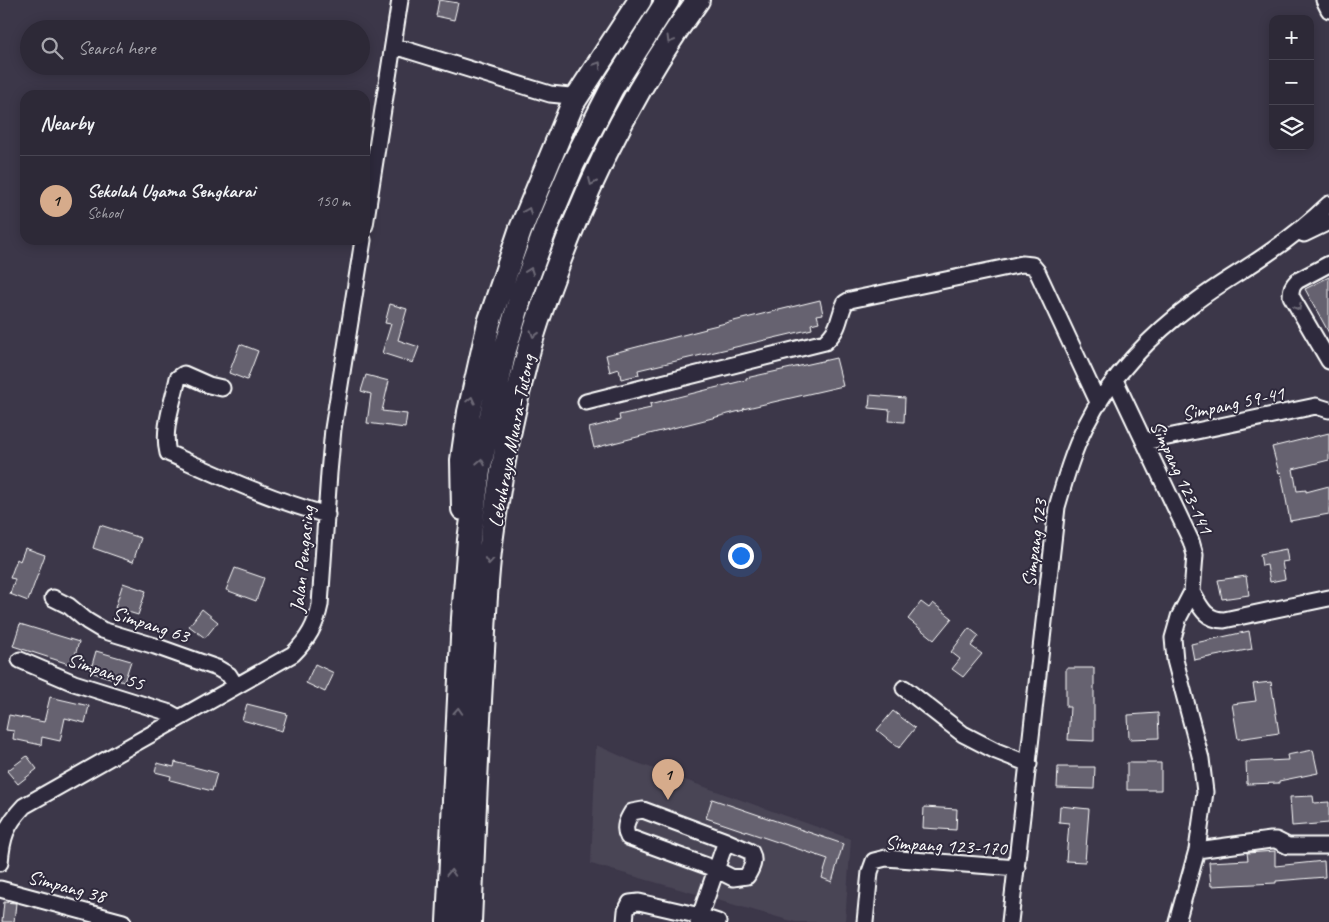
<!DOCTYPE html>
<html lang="en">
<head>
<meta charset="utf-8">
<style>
	:root { --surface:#2d2937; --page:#35313f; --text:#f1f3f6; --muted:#a7a6ad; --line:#484552; --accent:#d6ab8b }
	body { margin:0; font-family:Caveat,sans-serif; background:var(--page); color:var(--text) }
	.controls { position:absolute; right:15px; top:15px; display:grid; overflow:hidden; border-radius:10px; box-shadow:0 2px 12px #0003 }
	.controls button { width:45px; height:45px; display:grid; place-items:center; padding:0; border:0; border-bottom:1px solid var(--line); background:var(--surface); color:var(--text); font:25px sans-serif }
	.you { position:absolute; left:740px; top:555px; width:18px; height:18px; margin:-12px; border:4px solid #fff; border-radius:50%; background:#1a73e8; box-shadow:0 0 0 8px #1a73e833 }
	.badge { display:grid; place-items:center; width:32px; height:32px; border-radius:50%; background:var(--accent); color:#111; font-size:16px; font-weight:700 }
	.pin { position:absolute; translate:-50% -41px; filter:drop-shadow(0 1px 2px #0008) }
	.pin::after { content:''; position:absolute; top:26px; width:18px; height:15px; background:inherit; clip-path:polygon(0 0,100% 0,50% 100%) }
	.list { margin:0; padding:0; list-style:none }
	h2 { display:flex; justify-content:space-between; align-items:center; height:65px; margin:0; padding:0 20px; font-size:21px }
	h2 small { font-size:16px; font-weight:400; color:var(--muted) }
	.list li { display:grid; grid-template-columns:32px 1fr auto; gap:15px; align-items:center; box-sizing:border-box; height:90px; padding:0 20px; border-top:1px solid var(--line) }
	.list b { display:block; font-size:19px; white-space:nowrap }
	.list p { margin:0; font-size:16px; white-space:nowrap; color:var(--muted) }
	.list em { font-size:16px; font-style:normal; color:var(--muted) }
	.icon { flex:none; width:28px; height:28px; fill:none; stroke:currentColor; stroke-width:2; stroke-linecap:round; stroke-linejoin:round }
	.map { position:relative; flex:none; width:1329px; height:922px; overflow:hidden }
	.search { position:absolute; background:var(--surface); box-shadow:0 2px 12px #0003; left:20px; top:20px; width:350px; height:55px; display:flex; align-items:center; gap:12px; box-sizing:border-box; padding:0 18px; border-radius:28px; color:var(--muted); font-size:19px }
	.panel { position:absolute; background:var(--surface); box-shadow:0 2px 12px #0003; left:20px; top:90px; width:350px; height:155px; border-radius:15px }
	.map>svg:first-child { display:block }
</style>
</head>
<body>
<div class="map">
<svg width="1329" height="922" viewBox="0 0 1329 922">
	<rect width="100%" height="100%" fill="#3c3749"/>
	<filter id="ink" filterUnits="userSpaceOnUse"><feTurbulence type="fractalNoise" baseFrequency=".02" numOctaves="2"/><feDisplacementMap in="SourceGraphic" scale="10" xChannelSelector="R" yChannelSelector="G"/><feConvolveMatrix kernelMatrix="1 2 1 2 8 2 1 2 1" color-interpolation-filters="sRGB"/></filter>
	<g filter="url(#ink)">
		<path fill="#494455" d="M596 745 632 761 851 839 845 922H795L591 864Z"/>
		<path fill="#666270" stroke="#fff" d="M439 0 458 3 454 20 436 16Z
			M1329 277V333L1305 289Z
			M820 300 823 314 817 315 819 322 811 324 812 329 638 370 639 375 621 379 619 369 610 372 606 355 706 329 705 328Z
			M390 304 407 309 398 340 419 347 413 363 382 353 391 324 385 323Z
			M240 344 258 351 247 380 229 373Z
			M836 358 843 386 743 409 744 410 594 448 589 428 620 420 619 415 651 408 650 404 746 380V378Z
			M366 375 389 381 382 411 407 414 405 428 367 423 371 394 361 391Z
			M870 395 905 398 904 422 889 421 890 410 869 408Z
			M1329 433V460L1293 469 1297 491 1306 490V492L1329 486V514L1290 521 1281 472 1279 473 1272 447Z
			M100 525 141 538 133 562 93 548Z
			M25 548 45 555 28 601 10 594 15 579 10 578 17 559 20 561Z
			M1286 549 1288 561 1282 562 1285 579 1270 582 1267 565 1262 566 1260 554Z
			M235 568 264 578 256 601 226 590Z
			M1246 576 1249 595 1222 599 1218 580Z
			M123 583 146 591 138 615 115 608Z
			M921 602 929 608 933 603 952 618 934 640 908 619Z
			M202 609 218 622 205 638 189 626Z
			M20 624 79 642 72 665 13 646Z
			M969 628 979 636 971 646 982 654 963 677 952 669 960 659 951 652Z
			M1249 631 1252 649 1194 660 1191 644Z
			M96 651 131 661 124 682 90 672Z
			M315 664 334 673 325 692 306 683Z
			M1066 668H1094V741L1068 740 1070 707H1066Z
			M1271 682 1279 733 1238 739 1232 704 1256 701 1253 684Z
			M50 697 89 706 85 723 65 718 60 741 42 737 41 745 13 739 14 731 6 730 9 715 44 722Z
			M247 704 287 714 282 731 242 720Z
			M893 711 915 728 899 748 877 730Z
			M1158 713 1159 738 1129 739 1128 715Z
			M1313 750 1318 773 1279 781V783L1247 784 1246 762 1288 760 1287 755Z
			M27 756 37 769 18 784 7 771Z
			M175 762 217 773 212 791 170 780 171 776 155 772 157 763 174 767Z
			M1127 763H1161V790H1127Z
			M1058 767H1095L1094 789 1057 788Z
			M1313 796 1314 803 1329 802V823L1292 826 1290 797Z
			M712 799 843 844 832 882 822 878 828 859 706 818Z
			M1060 806 1089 809 1085 862 1066 861 1069 823 1059 822Z
			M924 807 957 809 956 830 923 828Z
			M1275 851V866L1324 861 1325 877 1276 881V883L1211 886 1209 862 1248 860 1247 853Z
			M4 902 16 903 14 922H2Z"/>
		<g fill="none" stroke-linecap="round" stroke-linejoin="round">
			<g stroke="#fff" stroke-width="19">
				<path id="minor" d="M1324 0 1329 10
					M394 46 550 94 570 96 580 91
					M365 225 400 0
					M1304 234 1329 222
					M1329 264 1297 281C1292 286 1291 289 1291 296L1329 361
					M1115 380 1191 541 1195 555 1192 592 1179 617 1173 638 1175 660 1201 759 1205 792 1197 850 1177 922
					M222 388 209 385 184 374 178 378C173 402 162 430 168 453 220 476 272 500 327 515
					M586 402 825 342C841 327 837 321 845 303L850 300 1022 264 1032 265 1037 271 1099 404
					M1144 442 1316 406 1329 410
					M1192 592C1200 606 1205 620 1224 620L1329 598
					M53 598 69 606 87 621 102 630 155 646 217 668 229 675 236 686
					M20 660 74 683 170 713 179 718
					M904 688 963 734 996 751 1029 764
					M1197 850 1271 840H1276L1288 846H1328
					M0 863C2 837 6 825 24 806L293 654C308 639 316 625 320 605L329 473 333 429 363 240
					M0 889 123 922
					M625 922 626 911 630 903 639 902 700 916 718 922
					M698 922 726 841 643 810 632 812C627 820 623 828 628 837L715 869 733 878 747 876C751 869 756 861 751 852L726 841
					M865 922 870 872 874 861 886 858 1017 868
					M1010 922 1057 507C1065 479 1073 451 1086 425 1109 378 1152 334 1194 303 1217 285 1243 271 1267 254 1289 239 1310 222 1329 204"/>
			</g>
			<g stroke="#fff" stroke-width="26">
				<path id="highway" d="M463 509 462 460 469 412 489 323 520 231 573 103 640 0
					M448 922 463 618 469 540 479 471 505 350 521 296 546 228 573 164 612 88 668 0
					M470 922C474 831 477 741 483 650 485 615 486 579 491 543 499 481 511 418 527 357 534 328 545 299 556 270 591 175 638 82 698 0"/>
			</g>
			<use href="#minor" stroke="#2f2a3d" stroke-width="15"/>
			<use href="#highway" stroke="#2f2a3d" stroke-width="22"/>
		</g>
		<defs><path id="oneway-chevron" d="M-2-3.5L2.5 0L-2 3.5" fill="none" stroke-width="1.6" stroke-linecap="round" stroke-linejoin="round" transform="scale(1.25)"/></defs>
		<g stroke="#6d6a77">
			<use href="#oneway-chevron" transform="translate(670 40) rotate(121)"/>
			<use href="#oneway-chevron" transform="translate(598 65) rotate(-57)"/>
			<use href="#oneway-chevron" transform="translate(592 182) rotate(114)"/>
			<use href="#oneway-chevron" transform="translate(528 211) rotate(-67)"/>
			<use href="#oneway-chevron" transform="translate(530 271) rotate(-70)"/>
			<use href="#oneway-chevron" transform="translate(1298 307) rotate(60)"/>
			<use href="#oneway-chevron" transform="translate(534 334) rotate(107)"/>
			<use href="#oneway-chevron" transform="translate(471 400) rotate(-77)"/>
			<use href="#oneway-chevron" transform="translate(481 462) rotate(-79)"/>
			<use href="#oneway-chevron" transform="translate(489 561) rotate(95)"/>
			<use href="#oneway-chevron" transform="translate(458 711) rotate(-87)"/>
			<use href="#oneway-chevron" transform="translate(451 873) rotate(-87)"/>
		</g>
	</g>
	<g text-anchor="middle" stroke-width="4" stroke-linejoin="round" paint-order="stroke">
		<g font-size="20" fill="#fff" stroke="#2f2a3d">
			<text transform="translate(1233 403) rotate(-12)" y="7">Simpang 59-41</text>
			<text transform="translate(511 441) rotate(-79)" y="7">Lebuhraya Muara–Tutong</text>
			<text transform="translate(1182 477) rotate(65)" y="7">Simpang 123-141</text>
			<text transform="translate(1034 543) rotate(-82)" y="7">Simpang 123</text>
			<text transform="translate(302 559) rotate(-84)" y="7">Jalan Pengasing</text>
			<text transform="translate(151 624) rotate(18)" y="7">Simpang 63</text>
			<text transform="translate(106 671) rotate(19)" y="7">Simpang 55</text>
			<text transform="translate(946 845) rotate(3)" y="7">Simpang 123-170</text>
			<text transform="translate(67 886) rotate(15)" y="7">Simpang 38</text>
		</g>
	</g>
</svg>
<div class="controls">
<button>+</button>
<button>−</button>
<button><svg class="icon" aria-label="layers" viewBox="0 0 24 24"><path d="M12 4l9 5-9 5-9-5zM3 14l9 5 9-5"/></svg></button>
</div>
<div class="you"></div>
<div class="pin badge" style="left:668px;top:800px">1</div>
<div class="search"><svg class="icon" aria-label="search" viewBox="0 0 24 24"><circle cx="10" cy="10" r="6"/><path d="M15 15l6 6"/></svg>Search here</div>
<section class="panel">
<h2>Nearby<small></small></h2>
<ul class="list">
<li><span class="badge">1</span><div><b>Sekolah Ugama Sengkarai</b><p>School</p></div><em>150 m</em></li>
</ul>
</section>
</div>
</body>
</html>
